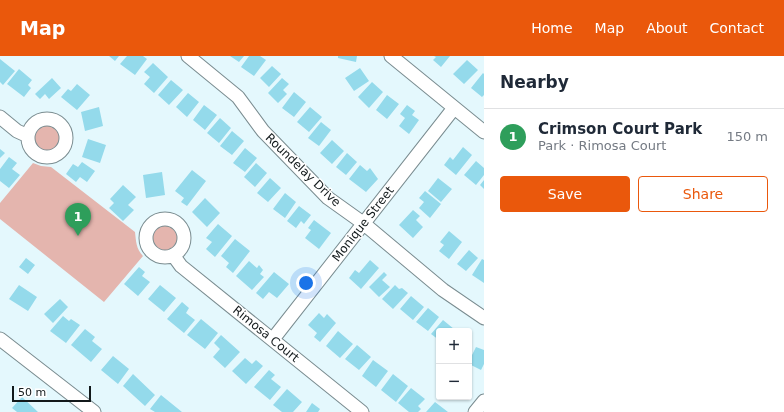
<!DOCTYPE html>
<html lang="en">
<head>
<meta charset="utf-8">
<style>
	:root { --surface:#fff; --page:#f6f6f7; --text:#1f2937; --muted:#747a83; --line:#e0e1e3; --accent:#ea580c }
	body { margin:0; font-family:"DejaVu Sans",sans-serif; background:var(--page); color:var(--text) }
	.controls { position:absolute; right:12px; bottom:12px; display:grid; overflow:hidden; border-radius:4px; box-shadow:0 1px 3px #0004 }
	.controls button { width:36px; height:36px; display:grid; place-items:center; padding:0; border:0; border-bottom:1px solid var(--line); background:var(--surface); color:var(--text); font:20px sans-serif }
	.scale { position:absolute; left:12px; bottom:10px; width:79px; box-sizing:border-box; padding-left:4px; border:2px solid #12191b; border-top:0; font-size:11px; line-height:14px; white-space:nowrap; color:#12191b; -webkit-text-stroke:3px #fff; paint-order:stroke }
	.you { position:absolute; left:306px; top:227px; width:14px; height:14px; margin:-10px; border:3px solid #fff; border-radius:50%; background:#1a73e8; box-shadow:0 0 0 6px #1a73e833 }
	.badge { display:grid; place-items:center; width:26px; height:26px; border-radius:50%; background:var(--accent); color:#fff; font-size:13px; font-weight:700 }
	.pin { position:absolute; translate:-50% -33px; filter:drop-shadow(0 1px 2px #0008) }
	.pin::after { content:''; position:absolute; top:21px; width:14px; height:12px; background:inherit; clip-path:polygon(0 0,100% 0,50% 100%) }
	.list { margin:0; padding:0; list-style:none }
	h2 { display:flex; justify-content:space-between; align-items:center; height:52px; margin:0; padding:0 16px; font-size:17px }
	h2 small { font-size:13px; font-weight:400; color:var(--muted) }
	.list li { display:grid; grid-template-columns:26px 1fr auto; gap:12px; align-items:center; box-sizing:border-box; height:56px; padding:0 16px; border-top:1px solid var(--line) }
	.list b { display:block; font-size:15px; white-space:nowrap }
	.list p { margin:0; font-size:13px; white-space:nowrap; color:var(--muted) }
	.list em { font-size:13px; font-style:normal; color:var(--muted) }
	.actions { display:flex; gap:8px; padding:12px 16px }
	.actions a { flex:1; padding:9px 0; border:1px solid var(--accent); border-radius:4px; text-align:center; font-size:14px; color:var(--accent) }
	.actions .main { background:var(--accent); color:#fff }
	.map { position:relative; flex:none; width:484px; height:356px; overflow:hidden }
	header { display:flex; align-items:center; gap:24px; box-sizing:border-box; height:56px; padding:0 20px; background:var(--accent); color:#fff }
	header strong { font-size:19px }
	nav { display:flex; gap:22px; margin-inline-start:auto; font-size:14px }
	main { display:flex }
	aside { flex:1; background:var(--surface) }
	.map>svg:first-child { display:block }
</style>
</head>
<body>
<header>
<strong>Map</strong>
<nav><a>Home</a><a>Map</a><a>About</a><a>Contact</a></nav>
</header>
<main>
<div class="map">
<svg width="484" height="356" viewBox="0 0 484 356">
	<rect width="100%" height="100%" fill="#e4f8fd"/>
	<path fill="#e4b5ae" d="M33 82a14 14 0 1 1 28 0a14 14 0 1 1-28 0Z
		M33 107 41 110 51 111 135 176C136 185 136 193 143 200L104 246 0 163V147Z
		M150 181a14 14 0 1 1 28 0a14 14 0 1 1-28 0Z"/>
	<path fill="#94daeb" d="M109 0H119L115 5Z
		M127 0H143L147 3 135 19 120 8Z
		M230 0H244L239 6Z
		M249 0H260L266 4 254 20 241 11Z
		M338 0H357L356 6 338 2Z
		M434 0H450L441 11 433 4 436 1Z
		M0 3 15 15 3 29 0 26Z
		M467 4 478 14 464 28 453 18Z
		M153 7 168 21 154 37 144 28 150 21 144 16Z
		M272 10 281 18 269 31 260 22Z
		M360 12 369 25 354 35 345 22Z
		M19 13 32 24 28 29 31 32 24 41 7 28Z
		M483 17 484 18V39L482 41 471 32Z
		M52 22 61 32 49 43 45 38 40 43 35 38Z
		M282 22 289 28 283 34 287 38 278 47 268 37Z
		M171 24 183 34 169 49 158 39Z
		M372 26 383 36 369 52 358 41Z
		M77 28 90 39 77 54 61 41 68 33 71 35Z
		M294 36 306 46 294 61 282 52Z
		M188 37 199 46 187 61 176 51Z
		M387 39 399 48 387 63 376 54Z
		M204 49 217 59 205 74 193 64Z
		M407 49 415 55 412 59 419 64 409 78 399 70 405 62 400 58Z
		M99 51 103 70 85 75 81 56Z
		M310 51 322 61 309 76 297 66Z
		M220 62 231 72 219 87 207 77Z
		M321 66 331 74 319 90 308 82Z
		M232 75 244 85 232 99 220 90Z
		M88 83 106 89 100 107 82 101Z
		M332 84 344 95 332 108 320 97Z
		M463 91 472 99 456 119 444 109 450 101 453 104Z
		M245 92 257 102 245 116 233 107Z
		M0 93 5 97 0 102Z
		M347 97 357 106 346 119 336 111Z
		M9 101 17 107 12 113 20 119 9 132 0 125V113Z
		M476 105 484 112V119L476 129 464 119Z
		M82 106 95 115 87 126 80 121 76 126 66 118 73 108 78 111Z
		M256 107 267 117 255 131 244 121Z
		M360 109 367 115 370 112 378 123 366 136 349 123Z
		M192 114 206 125 187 150 181 146 184 142 175 135Z
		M162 116 165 139 146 142 143 119Z
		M270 122 281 132 268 146 257 137Z
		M438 122 452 133 441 146 428 135Z
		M484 124V133L480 129Z
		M123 129 136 141 128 149 134 154 123 165 109 152 114 147 110 143Z
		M425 135 441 148 430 162 419 152 424 146 419 142Z
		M285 137 296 146 285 162 273 153Z
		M205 142 220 157 207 171 192 156Z
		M299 150 311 159 304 168 301 165 296 172 287 165Z
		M413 154 420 160 416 164 423 171 413 182 399 169Z
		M314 164 331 177 319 193 305 182 311 174 308 172Z
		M218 168 232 180 215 201 206 193 212 186 206 182Z
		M449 175 462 186 449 203 439 195 444 189 440 186Z
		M235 183 250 195 233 217 226 211 229 207 221 200Z
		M469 194 478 202 466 215 457 208Z
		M26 202 35 209 28 218 19 211Z
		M482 203 484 204V227L472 219Z
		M370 204 379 212 361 233 349 222 355 214 359 217Z
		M249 205 257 212 259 209 263 214 260 218 264 221 252 234 236 220Z
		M139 211 145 216 142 220 150 226 138 240 124 228Z
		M274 216 289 228 277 242 269 236 263 243 256 237Z
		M384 216 387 219 382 224 390 231 379 241 369 231Z
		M19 229 37 241 28 255 9 243Z
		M160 229 176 242 164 256 148 243Z
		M395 229 399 233 402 232 408 237 393 253 382 243Z
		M411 240 424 251 413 264 400 253Z
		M60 243 68 251 53 267 44 258Z
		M182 246 189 252 186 257 195 264 184 277 167 263Z
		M428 252 439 261 428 275 416 266Z
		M319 257 324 262 327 258 336 267 320 286 314 281 317 277 308 269Z
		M63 260 69 265 71 263 80 269 66 287 50 275Z
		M201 263 218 277 205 293 187 279Z
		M443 264 454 273 453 275H439V284L431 278Z
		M85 273 95 281 92 285 102 293 91 306 71 289Z
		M338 275 353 288 340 302 326 290Z
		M221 279 240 296 225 312 213 301 220 293 214 287Z
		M357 289 371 301 359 314 345 303Z
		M476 291 484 294V308L481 314 469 308V305Z
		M113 300 129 313 118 328 101 314Z
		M245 302 252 308 256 304 263 310 246 328 232 315Z
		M373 304 388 315 376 331 362 320Z
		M269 314 275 319 271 323 281 331 270 344 254 331Z
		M133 318 155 339 145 350 123 330Z
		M393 318 408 330 396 346 381 334Z
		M411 332 425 343 418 350 421 353 418 356H409L398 347Z
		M287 333 302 346 293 356H282L273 349Z
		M161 339 182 356H155L150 353Z
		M22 341 38 356H17L12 352Z
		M435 346 448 356H426Z
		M312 347 320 353 318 356H306Z"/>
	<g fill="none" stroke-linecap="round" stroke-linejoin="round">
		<g stroke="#7a8c90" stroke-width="15">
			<path id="minor" d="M188 0 238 41 263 75 328 142 363 167 443 234 484 262
				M391 0 484 76
				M0 61 17 75 28 80
				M28 82a19 19 0 1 1 38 0a19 19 0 1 1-38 0Z
				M146 182a19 19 0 1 1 38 0a19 19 0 1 1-38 0Z
				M173 199 181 210 362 356
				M0 283 94 356
				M273 283 454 52
				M475 356 484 345"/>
		</g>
		<use href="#minor" stroke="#fff" stroke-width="13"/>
	</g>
	<g text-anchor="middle" stroke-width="3" stroke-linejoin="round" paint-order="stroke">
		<g font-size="12" fill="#12191b" stroke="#fff">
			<text transform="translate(303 114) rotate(44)" y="4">Roundelay Drive</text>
			<text transform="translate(363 168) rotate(-52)" y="4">Monique Street</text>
			<text transform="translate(266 278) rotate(39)" y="4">Rimosa Court</text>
		</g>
	</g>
</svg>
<div class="controls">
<button>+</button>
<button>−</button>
</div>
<div class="scale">50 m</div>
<div class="you"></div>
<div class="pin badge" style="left:78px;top:180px;background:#2e9e5b">1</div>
</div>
<aside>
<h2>Nearby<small></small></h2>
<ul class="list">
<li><span class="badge" style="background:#2e9e5b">1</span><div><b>Crimson Court Park</b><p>Park · Rimosa Court</p></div><em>150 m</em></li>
</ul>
<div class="actions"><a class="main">Save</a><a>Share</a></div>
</aside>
</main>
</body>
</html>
